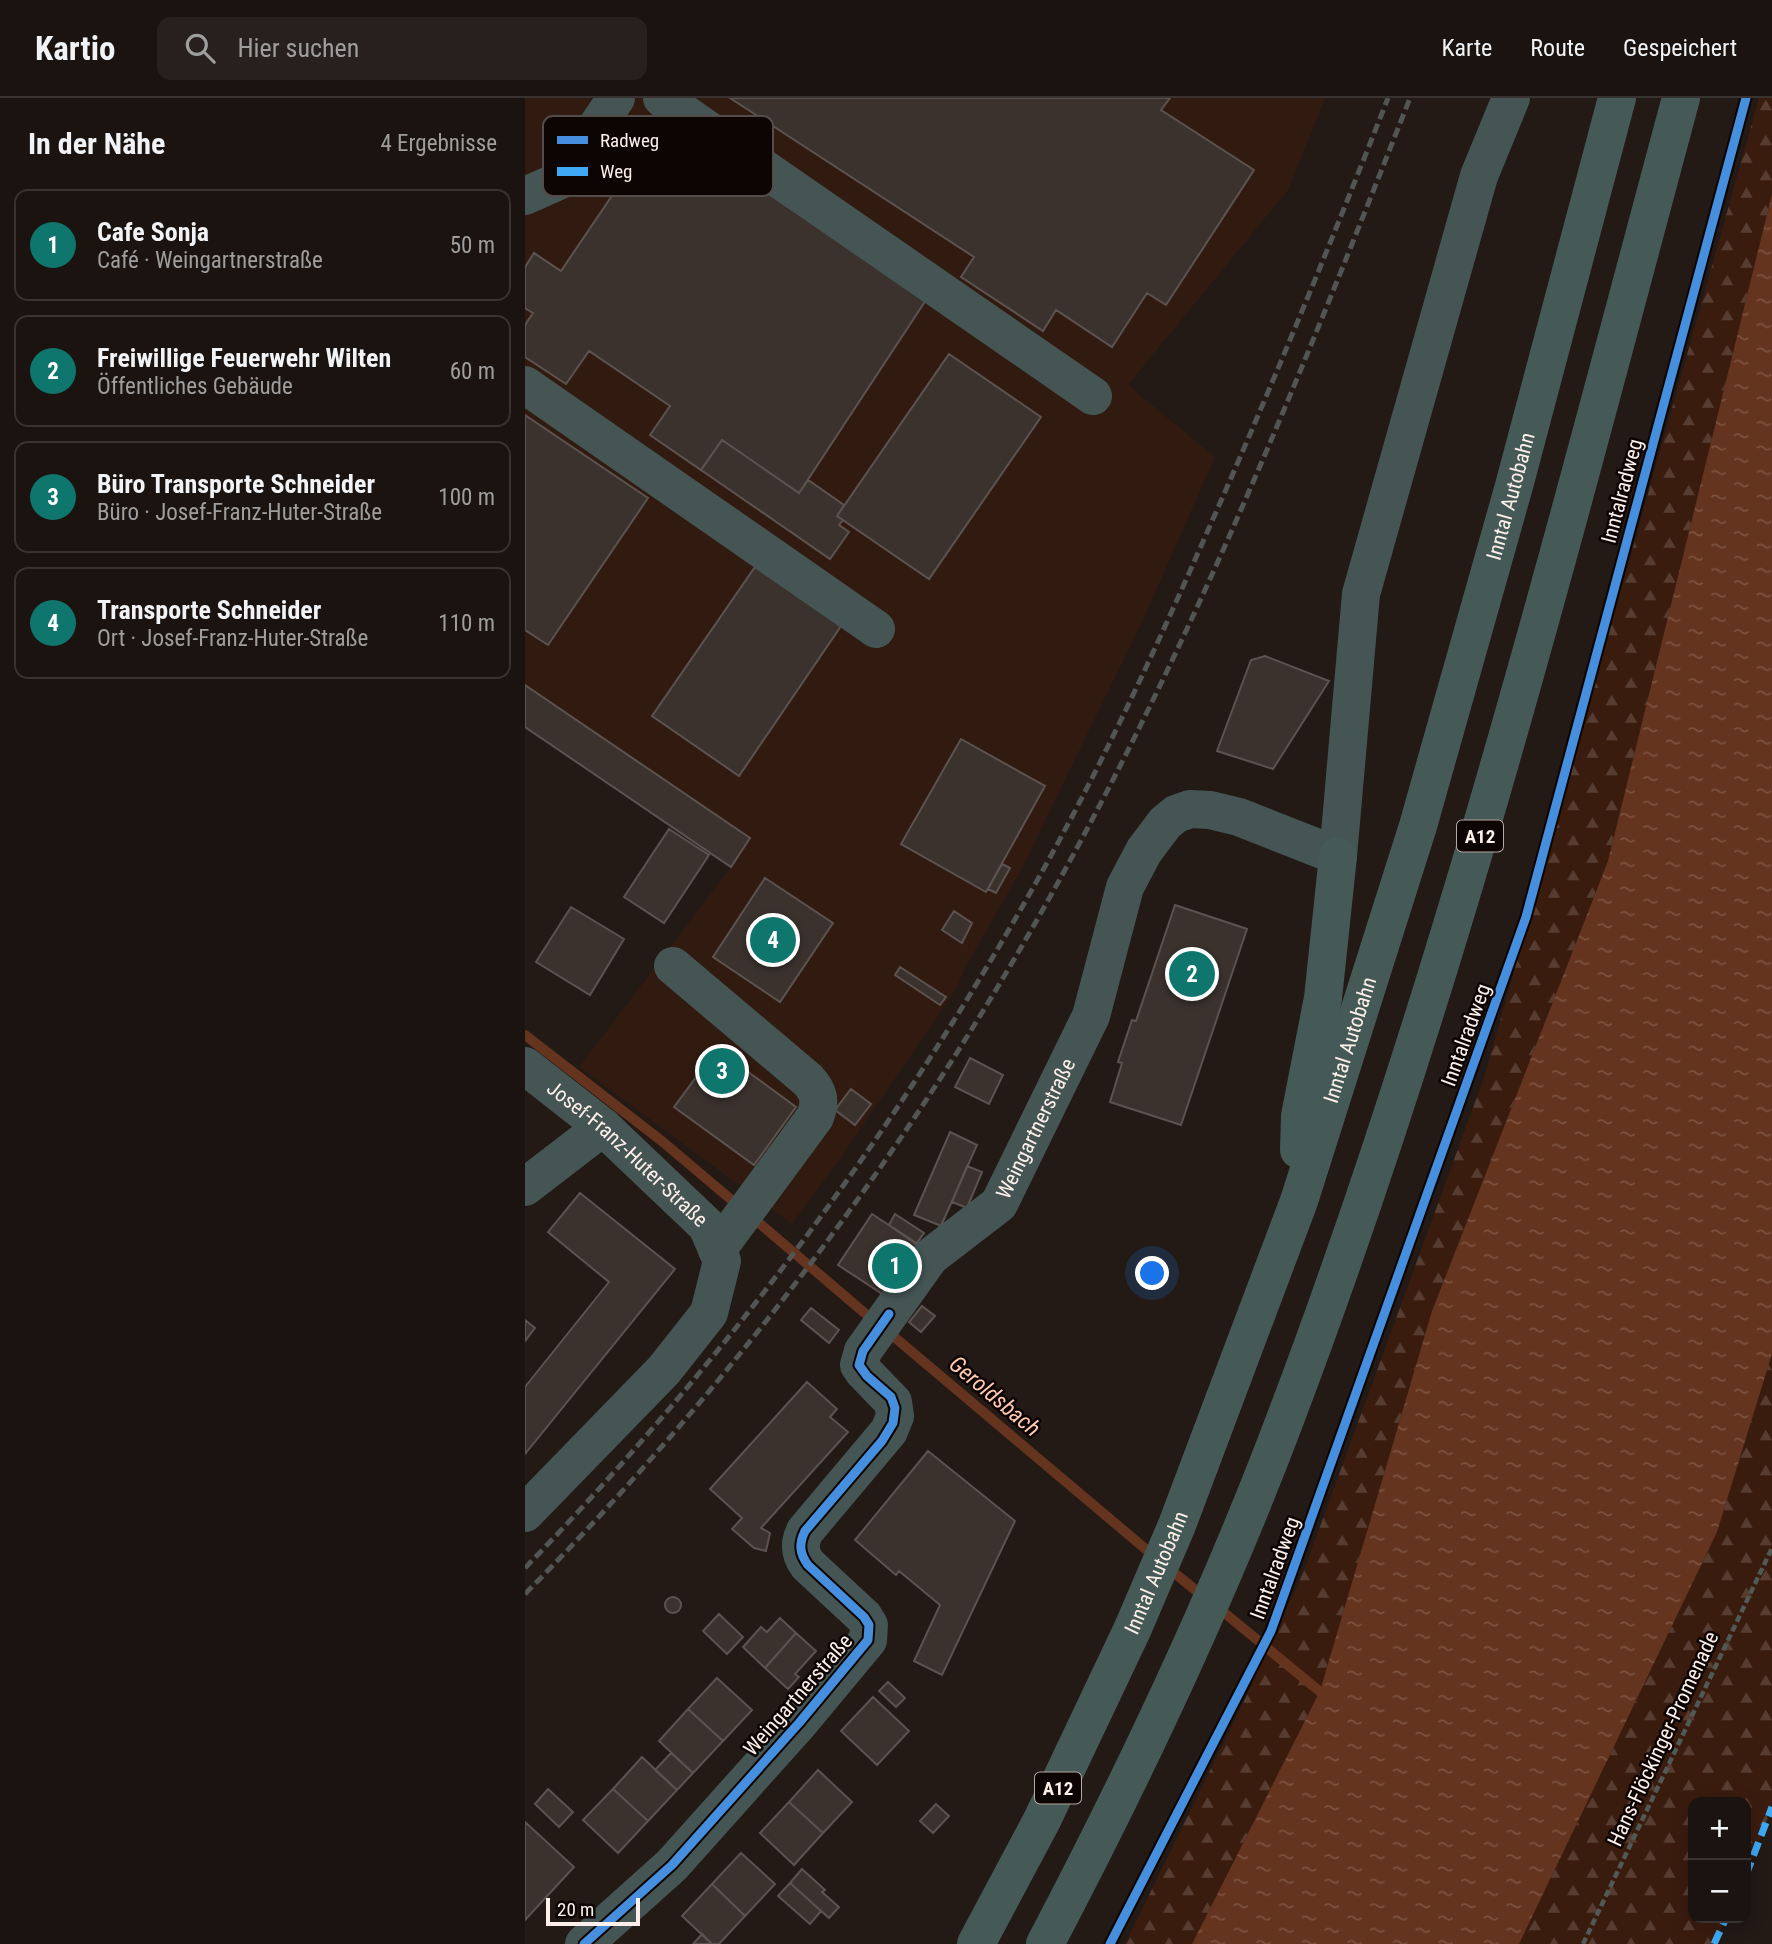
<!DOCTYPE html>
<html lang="de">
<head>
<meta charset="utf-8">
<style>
	:root { --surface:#1a1310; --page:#27201e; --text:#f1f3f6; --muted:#9f9e9f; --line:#383230; --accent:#0f766e }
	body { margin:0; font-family:"Roboto Condensed",sans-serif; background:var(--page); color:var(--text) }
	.controls { position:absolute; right:21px; bottom:21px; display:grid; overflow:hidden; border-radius:14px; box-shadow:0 4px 18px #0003 }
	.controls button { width:63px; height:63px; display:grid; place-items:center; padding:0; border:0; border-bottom:2px solid var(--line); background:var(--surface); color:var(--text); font:35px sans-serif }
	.scale { position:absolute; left:21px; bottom:18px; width:94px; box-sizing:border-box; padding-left:7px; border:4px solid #fdf0ea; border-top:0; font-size:19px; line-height:24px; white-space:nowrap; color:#fdf0ea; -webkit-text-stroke:5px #0c0503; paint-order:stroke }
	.you { position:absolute; left:628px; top:1176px; width:24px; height:24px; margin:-18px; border:5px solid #fff; border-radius:50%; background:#1a73e8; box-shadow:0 0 0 10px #1a73e833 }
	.badge { display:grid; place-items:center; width:46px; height:46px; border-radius:50%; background:var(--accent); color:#fff; font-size:23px; font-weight:700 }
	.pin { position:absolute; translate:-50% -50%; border:4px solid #fff; box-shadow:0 2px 7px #0006 }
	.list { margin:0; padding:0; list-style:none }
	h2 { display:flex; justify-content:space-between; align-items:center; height:91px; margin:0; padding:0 28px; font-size:30px }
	h2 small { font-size:23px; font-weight:400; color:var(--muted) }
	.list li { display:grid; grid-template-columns:46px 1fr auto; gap:21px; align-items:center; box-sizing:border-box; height:112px; margin:0 14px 14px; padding:0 14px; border:2px solid var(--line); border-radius:14px }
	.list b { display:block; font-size:26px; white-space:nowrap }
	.list p { margin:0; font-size:23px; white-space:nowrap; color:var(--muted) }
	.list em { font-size:23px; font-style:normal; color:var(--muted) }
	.icon { flex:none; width:38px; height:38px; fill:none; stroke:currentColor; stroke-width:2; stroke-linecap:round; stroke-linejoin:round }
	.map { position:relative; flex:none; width:1247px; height:1846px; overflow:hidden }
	header { display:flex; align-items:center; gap:42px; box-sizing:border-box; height:98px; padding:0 35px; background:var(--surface); border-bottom:2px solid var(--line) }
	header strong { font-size:33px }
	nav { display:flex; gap:38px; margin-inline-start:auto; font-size:24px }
	.search { width:490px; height:63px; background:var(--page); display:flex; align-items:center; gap:18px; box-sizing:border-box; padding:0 24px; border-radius:14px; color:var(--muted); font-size:26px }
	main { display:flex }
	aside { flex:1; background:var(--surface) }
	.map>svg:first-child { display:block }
</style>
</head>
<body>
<header>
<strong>Kartio</strong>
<div class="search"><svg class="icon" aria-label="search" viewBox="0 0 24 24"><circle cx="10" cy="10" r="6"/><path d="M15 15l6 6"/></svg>Hier suchen</div>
<nav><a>Karte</a><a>Route</a><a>Gespeichert</a></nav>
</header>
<main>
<aside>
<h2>In der Nähe<small>4 Ergebnisse</small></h2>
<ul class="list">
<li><span class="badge">1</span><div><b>Cafe Sonja</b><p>Café · Weingartnerstraße</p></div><em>50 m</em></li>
<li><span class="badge">2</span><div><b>Freiwillige Feuerwehr Wilten</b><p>Öffentliches Gebäude</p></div><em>60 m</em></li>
<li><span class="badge">3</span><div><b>Büro Transporte Schneider</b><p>Büro · Josef-Franz-Huter-Straße</p></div><em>100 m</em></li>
<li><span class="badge">4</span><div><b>Transporte Schneider</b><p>Ort · Josef-Franz-Huter-Straße</p></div><em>110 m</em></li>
</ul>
</aside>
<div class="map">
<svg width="1247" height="1846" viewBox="0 0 1247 1846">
	<defs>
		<pattern id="forest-firs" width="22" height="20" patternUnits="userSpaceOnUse" patternTransform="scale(1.75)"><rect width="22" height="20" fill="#3a1c0e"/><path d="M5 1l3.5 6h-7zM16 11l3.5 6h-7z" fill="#573d31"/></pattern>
		<pattern id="water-ripples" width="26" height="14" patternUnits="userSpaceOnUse" patternTransform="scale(1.75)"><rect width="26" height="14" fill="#65341e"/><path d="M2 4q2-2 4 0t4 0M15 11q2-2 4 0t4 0" fill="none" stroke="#7c523f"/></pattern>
	</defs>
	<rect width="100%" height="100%" fill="#231915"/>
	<path fill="#311b11" d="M0 0H800L763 92 603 287 690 359 617 524 495 774 439 872 432 890 317 1058 267 1126 54 969 206 769 0 629Z"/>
	<path fill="url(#forest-firs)" d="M1234 0H1247V96L1083 763 907 1213 795 1593 667 1846H600L722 1597 778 1475 960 977Z
		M1247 1256V1709L1221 1777V1704H1168V1820H1201L1189 1846H994L1192 1434Z"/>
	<path fill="url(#water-ripples)" d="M1247 96V1256L1192 1434 994 1846H667L795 1593 907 1213 1083 763Z"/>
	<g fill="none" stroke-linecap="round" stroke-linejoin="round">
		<path stroke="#65341e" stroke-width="10" d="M0 937 138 1044 216 1110
			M227 1119 349 1223
			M361 1232 630 1459
			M642 1469 679 1499
			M691 1508 804 1601"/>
	</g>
	<path fill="#3b322e" stroke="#5c5350" stroke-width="2" d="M205 0H645L636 12 729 72 641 207 622 195 587 249 531 212 518 233 436 179 449 159Z
		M137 24 401 202 274 395 197 342 176 372 125 337 145 308 64 253 41 286 0 259V227L8 215 0 210V169L9 155 36 173Z
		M424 256 516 319 404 481 312 418Z
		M0 317 123 400 23 547 0 532Z
		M197 342 274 395 283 382 319 407 312 418 318 422 314 427 324 434 305 461 176 372Z
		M230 469 316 528 214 678 127 618Z
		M740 558 804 583 748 671 692 653 726 562Z
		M0 587 225 740 206 769 0 629Z
		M436 641 520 688 461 794 376 746Z
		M144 731 184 757 139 825 99 799Z
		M477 766 485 770 471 795 463 791Z
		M240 780 308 825 255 904 188 859Z
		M650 807 722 831 656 1027 585 1004 597 965 593 964 607 922 611 923Z
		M46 809 99 841 65 897 11 864Z
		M429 813 447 825 437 845 417 832Z
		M375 869 421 899 415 907 370 877Z
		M192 951 271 1009 229 1067 149 1009Z
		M445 960 478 977 464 1006 430 989Z
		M326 991 346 1006 330 1027 310 1012Z
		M425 1034 452 1047 416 1128 389 1117Z
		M442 1068 457 1074 442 1110 427 1104Z
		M55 1095 150 1171 0 1356V1289L84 1184 23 1134Z
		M347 1116 399 1150 365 1201 313 1167Z
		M370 1116 399 1135 391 1146 364 1127Z
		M397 1208 410 1218 396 1234 384 1224Z
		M286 1210 314 1232 304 1245 276 1222Z
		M0 1222 10 1230 0 1243Z
		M282 1284 312 1311 305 1319 323 1334 236 1430 245 1435 241 1453 229 1450 207 1431 217 1420 185 1391Z
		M403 1353 490 1423 417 1577 389 1563 415 1507 374 1473 371 1477 330 1442Z
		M140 1507a8 8 0 1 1 16 0a8 8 0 1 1-16 0Z
		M194 1516 218 1539 202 1556 178 1533Z
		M255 1520 271 1535 240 1570 218 1549 236 1529 242 1534Z
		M271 1535 291 1553 270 1576 274 1579 263 1591 240 1570Z
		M192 1580 227 1612 198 1643 163 1611Z
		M363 1584 380 1600 371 1609 354 1593Z
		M348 1599 384 1633 352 1667 316 1633Z
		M163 1611 198 1643 168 1675 134 1643Z
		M146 1655 168 1675 152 1692 130 1672Z
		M117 1659 152 1692 123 1723 88 1691Z
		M293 1672 327 1704 298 1735 264 1704Z
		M23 1691 48 1714 34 1729 10 1706Z
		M88 1691 123 1723 93 1755 58 1722Z
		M264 1704 298 1735 269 1767 235 1735Z
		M411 1706 424 1718 408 1735 395 1723Z
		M0 1724 49 1769 0 1822Z
		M216 1755 250 1786 220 1818 187 1786Z
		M277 1771 300 1792 297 1794 314 1809 304 1820 265 1785Z
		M265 1785 296 1813 285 1826 253 1798Z
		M187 1786 220 1818 194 1846H187L157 1818Z
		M177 1836 187 1846H168Z"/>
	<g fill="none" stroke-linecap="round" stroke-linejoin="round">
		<path stroke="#515956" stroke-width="4.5" stroke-dasharray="7 3.5" stroke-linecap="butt" d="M1058 1846 1247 1450"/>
		<g stroke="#445553" stroke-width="38">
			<path d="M137 0 568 298"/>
			<path d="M0 98 36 82 91 0"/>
			<path d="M0 287 351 531"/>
			<path d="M148 868 283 982C294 994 296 1003 290 1019L192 1152"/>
			<path id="s1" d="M0 968 78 1029 182 1128 197 1163 184 1215 139 1272 0 1415"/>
			<path d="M0 1089 78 1029"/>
			<path id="s2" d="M59 1846 147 1767 274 1625 343 1542 344 1527 339 1519 283 1467C274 1455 274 1445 280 1433L364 1333 370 1318 368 1304 338 1273 334 1267 338 1253 405 1159 474 1106 566 918 600 789 619 753 640 725 651 716 665 711 685 712 714 719 813 758 836 496 954 78 986 0"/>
		</g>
		<g stroke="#455956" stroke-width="38">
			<path d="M774 1052 775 1018 798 900 813 758"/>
			<path id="s3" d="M451 1846 517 1722 608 1530 652 1427 774 1103 893 728 989 388 1092 0"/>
			<path d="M520 1846C610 1675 693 1500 761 1319 924 889 1037 443 1156 0"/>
		</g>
		<path stroke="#525553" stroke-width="5" stroke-dasharray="10 5" stroke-linecap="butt" d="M0 1470C202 1261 377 1025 518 772 580 661 633 546 684 430 747 288 806 145 863 0
			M0 1496C210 1283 392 1041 536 779 674 530 781 264 885 0"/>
		<path stroke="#3fa9f5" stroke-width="7" stroke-dasharray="14 7" stroke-linecap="butt" d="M1221 1777 1247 1709
			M1189 1846 1201 1820"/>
		<g stroke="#0c0503" stroke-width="13">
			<path id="cycleway" d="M59 1846 147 1767 274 1625 343 1542 344 1527 339 1519 283 1467C274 1455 274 1445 280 1433L357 1343 368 1325 370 1310 366 1299 342 1278 334 1267 338 1253 364 1216
				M585 1846 746 1533 1001 819 1221 0"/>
		</g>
		<use href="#cycleway" stroke="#468fdf" stroke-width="9"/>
	</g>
	<g text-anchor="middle" stroke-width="5" stroke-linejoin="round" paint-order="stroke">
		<g fill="#0c0503" stroke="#b5aaa5" stroke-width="2">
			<rect x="932" y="722.5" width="46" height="31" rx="5"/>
			<rect x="510" y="1674.5" width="46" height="31" rx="5"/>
		</g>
		<g font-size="19" font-weight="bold" fill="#fdf0ea">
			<text x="955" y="745">A12</text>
			<text x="533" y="1697">A12</text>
		</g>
		<g font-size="21" fill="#fdf0ea" stroke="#0c0503">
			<text transform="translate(1097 393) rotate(-75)" y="7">Inntalradweg</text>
			<text dy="7" stroke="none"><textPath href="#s3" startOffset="1547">Inntal Autobahn</textPath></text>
			<text transform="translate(941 937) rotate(-70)" y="7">Inntalradweg</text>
			<text dy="7" stroke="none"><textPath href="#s3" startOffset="980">Inntal Autobahn</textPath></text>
			<text dy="7" stroke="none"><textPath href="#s2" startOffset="1066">Weingartnerstraße</textPath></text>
			<text dy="7" stroke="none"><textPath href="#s1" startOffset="135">Josef-Franz-Huter-Straße</textPath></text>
			<text transform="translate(750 1470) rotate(-70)" y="7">Inntalradweg</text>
			<text dy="7" stroke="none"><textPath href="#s3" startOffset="413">Inntal Autobahn</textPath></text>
			<text transform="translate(273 1597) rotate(-49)" y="7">Weingartnerstraße</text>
			<text transform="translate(1138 1641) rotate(-65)" y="7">Hans-Flöckinger-Promenade</text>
		</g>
		<g font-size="23" font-style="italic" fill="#ffcab3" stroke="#0c0503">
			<text transform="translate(470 1298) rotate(40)" y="8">Geroldsbach</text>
		</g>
	</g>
	<rect x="18" y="18" width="230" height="80" rx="10" fill="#0c0503" stroke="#544c48" stroke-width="2"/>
	<rect x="32" y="38" width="31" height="8" fill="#468fdf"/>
	<rect x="32" y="69" width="31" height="9" fill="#3fa9f5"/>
	<g font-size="19" fill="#fdf0ea">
		<text x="75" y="49">Radweg</text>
		<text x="75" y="80">Weg</text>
	</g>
</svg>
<div class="controls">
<button>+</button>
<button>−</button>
</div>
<div class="scale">20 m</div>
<div class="you"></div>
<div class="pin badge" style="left:370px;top:1168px">1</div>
<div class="pin badge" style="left:667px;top:876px">2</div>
<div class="pin badge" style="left:197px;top:973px">3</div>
<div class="pin badge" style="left:248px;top:842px">4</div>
</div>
</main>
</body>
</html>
